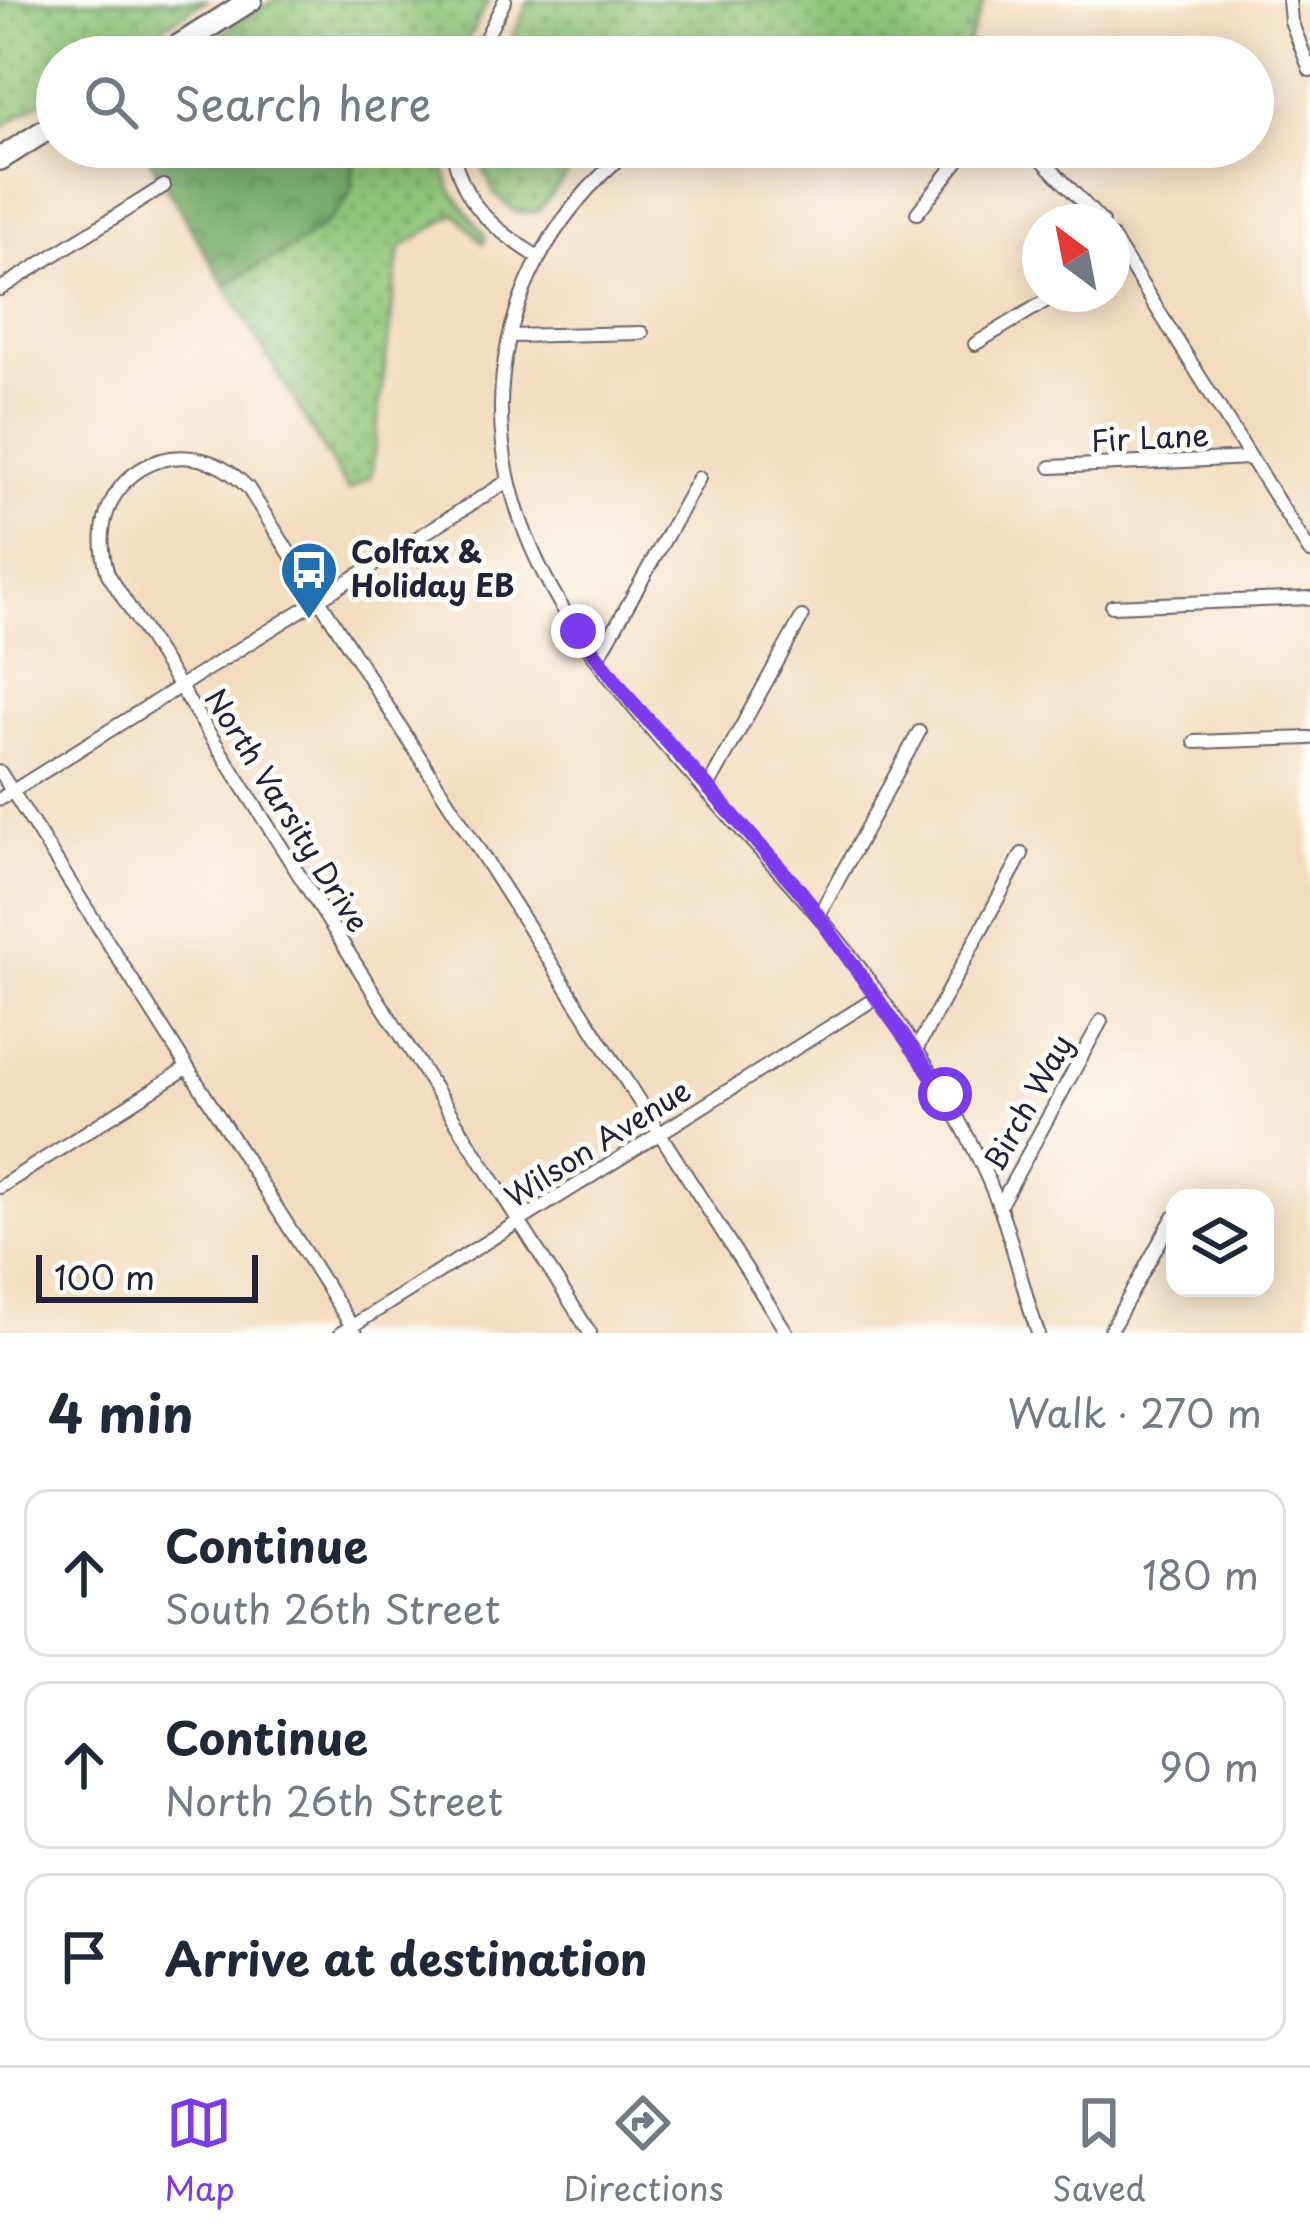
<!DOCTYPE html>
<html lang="en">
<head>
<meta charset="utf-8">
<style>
	:root { --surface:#fff; --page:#f2f2f3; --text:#1f2937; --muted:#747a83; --line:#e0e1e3; --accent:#7c3aed }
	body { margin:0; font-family:"Playpen Sans",sans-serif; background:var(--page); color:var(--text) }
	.controls { position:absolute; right:36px; bottom:36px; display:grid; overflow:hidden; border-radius:24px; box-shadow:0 6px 30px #0003 }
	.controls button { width:108px; height:108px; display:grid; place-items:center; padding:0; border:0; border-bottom:3px solid var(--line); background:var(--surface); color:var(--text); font:60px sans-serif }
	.compass { position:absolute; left:1022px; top:204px; width:108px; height:108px; border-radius:50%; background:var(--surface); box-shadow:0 6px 30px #0003; rotate:328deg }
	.scale { position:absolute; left:36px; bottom:30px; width:222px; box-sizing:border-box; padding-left:12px; border:6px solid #22223b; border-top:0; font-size:33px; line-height:42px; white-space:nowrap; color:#22223b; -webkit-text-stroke:9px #fdfcf7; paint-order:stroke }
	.stop { position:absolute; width:36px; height:36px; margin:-27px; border:9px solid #7c3aed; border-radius:50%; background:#fff }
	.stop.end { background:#7c3aed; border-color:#fff; box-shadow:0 3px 12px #0008 }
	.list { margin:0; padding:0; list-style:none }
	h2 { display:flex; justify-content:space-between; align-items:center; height:156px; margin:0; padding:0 48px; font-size:51px }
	h2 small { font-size:39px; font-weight:400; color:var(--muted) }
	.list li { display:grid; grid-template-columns:78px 1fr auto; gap:36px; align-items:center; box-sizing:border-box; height:168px; margin:0 24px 24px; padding:0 24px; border:3px solid var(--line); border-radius:24px }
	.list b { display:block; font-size:45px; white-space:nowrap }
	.list p { margin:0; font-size:39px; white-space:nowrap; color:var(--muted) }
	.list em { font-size:39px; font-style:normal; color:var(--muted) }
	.icon { flex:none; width:66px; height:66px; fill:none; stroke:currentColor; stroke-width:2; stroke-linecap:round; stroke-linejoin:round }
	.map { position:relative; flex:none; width:1310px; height:1333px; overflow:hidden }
	.search { position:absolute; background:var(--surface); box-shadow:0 6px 30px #0003; left:36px; right:36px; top:36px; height:132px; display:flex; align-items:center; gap:30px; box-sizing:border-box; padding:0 42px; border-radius:66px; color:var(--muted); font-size:45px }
	.sheet { height:732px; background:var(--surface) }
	nav { display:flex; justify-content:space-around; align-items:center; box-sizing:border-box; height:168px; border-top:3px solid var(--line); background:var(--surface); font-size:33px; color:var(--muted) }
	nav a { display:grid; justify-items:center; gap:6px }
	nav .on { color:var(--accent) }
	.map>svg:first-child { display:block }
</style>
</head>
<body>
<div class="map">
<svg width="1310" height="1333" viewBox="0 0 1310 1333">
	<defs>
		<pattern id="grass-dots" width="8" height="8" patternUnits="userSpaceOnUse" patternTransform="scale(3)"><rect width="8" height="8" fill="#90c578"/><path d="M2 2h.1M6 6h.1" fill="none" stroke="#75a064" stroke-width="1.8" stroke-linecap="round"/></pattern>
		<pattern id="forest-crowns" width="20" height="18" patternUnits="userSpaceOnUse" patternTransform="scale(3)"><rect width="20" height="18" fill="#74aa68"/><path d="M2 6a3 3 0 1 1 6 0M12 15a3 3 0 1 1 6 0" fill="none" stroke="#5f8a57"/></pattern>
	</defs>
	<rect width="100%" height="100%" fill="#fdfcf7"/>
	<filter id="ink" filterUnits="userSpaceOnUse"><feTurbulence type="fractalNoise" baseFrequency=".00833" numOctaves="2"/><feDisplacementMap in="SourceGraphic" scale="24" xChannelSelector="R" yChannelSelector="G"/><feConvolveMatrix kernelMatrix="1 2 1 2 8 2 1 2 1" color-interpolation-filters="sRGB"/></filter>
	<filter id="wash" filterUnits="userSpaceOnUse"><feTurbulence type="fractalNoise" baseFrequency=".004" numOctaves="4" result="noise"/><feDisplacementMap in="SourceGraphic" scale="48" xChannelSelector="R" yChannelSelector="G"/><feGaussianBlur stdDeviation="2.7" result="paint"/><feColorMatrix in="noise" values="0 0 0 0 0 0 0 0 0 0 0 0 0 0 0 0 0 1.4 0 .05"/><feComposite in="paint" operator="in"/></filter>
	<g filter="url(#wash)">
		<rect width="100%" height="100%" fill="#f3dcbd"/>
		<path fill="url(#grass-dots)" stroke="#59745a" stroke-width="3" d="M0 0H206L114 57H57V92L0 128Z
			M274 0H489L458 57H295L285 48 239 37 206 57H184Z
			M529 0H984L963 57H886L822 48 746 57H504Z
			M352 147H439L451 190 486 237 483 243 456 213 400 248 371 476 348 491 225 285C278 252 357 220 352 147Z
			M475 147H590L537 212H515L494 193Z"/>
		<path fill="url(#forest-crowns)" stroke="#4b6652" stroke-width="3" d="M239 37 285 48 295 57H206Z
			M142 147H352C353 162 356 181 349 195 328 236 262 262 225 285Z"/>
	</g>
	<g filter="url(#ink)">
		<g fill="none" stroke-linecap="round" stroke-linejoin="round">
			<g stroke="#6b6368" stroke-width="16">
				<path id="minor" d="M1289 0 1291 21 1310 70
					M476 57 505 0
					M452 147C461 203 493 229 538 257
					M632 147C570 199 525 263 508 343 453 599 732 790 865 975 918 1049 969 1126 1001 1211 1015 1251 1024 1293 1038 1333
					M1030 147 1102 222
					M917 213 969 147
					M1112 237 1310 552
					M0 289 164 186
					M510 336 642 333
					M975 344 1057 294
					M1051 467 1251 458
					M1112 606 1310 598
					M598 658 699 478
					M1195 742 1310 738
					M0 772 356 1333
					M707 789 802 617
					M0 799 508 481
					M819 915 919 732
					M916 1050 1022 854
					M0 1187 187 1068
					M999 1207 1101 1021
					M341 1333 879 996
					M590 1333 108 574C78 481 179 416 248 488L787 1333
					M1109 1333 1173 1218"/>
			</g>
			<g stroke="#6b6368" stroke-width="26">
				<path id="primary" d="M161 57 251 0
					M0 159 57 123"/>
			</g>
			<use href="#minor" stroke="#fff" stroke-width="12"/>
			<use href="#primary" stroke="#fff" stroke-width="21"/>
		</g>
	</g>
	<g fill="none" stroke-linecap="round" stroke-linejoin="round" filter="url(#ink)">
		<path stroke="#7c3aed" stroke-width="15" d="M578 631 631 701 802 893 945 1094"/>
	</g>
	<defs>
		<g id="bus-pin" transform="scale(3)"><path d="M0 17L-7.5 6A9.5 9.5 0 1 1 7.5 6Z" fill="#1f6fb2" stroke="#fdfcf7"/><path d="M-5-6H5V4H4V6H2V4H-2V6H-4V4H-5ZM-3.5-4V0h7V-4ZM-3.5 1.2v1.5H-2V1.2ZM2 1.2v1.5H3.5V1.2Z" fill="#fff"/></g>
	</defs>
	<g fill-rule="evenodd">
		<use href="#bus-pin" x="309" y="570"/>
	</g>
	<g text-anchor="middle" stroke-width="10" stroke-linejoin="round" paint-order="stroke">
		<g font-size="30" fill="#22223b" stroke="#fdfcf7">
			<text transform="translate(1150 439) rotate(-3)" y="10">Fir Lane</text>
			<text transform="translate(286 811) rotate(58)" y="10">North Varsity Drive</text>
			<text transform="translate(1029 1103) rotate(-61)" y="10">Birch Way</text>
			<text transform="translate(598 1144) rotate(-32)" y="10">Wilson Avenue</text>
		</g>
		<g font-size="30" font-weight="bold" fill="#22223b" stroke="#fdfcf7" text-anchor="start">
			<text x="351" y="563">Colfax &amp;<tspan x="351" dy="34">Holiday EB</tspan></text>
		</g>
	</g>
</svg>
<div class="controls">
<button><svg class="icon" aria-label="layers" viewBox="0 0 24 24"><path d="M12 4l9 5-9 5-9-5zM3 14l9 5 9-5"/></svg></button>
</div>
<svg class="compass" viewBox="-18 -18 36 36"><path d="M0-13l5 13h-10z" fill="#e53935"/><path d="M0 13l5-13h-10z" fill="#747a83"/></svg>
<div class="scale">100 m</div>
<div class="stop" style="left:945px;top:1094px"></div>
<div class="stop end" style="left:578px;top:631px"></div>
<div class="search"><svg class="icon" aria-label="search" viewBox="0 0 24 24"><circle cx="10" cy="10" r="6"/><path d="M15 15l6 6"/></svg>Search here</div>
</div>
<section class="sheet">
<h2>4 min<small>Walk · 270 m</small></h2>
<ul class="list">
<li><svg class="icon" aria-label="ahead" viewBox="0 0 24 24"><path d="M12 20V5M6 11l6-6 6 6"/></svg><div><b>Continue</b><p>South 26th Street</p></div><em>180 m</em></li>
<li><svg class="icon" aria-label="ahead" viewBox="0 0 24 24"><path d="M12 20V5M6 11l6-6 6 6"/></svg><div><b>Continue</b><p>North 26th Street</p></div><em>90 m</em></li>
<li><svg class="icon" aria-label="arrive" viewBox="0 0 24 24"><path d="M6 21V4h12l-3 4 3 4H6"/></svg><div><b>Arrive at destination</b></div></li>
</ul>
</section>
<nav>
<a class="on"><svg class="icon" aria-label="map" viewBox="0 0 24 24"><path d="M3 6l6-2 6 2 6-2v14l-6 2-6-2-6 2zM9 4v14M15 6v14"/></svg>Map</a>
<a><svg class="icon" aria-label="directions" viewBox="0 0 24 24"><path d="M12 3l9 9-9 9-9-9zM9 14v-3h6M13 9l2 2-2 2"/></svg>Directions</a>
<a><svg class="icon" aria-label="saved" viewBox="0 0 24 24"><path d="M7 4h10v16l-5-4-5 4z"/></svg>Saved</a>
</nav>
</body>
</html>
